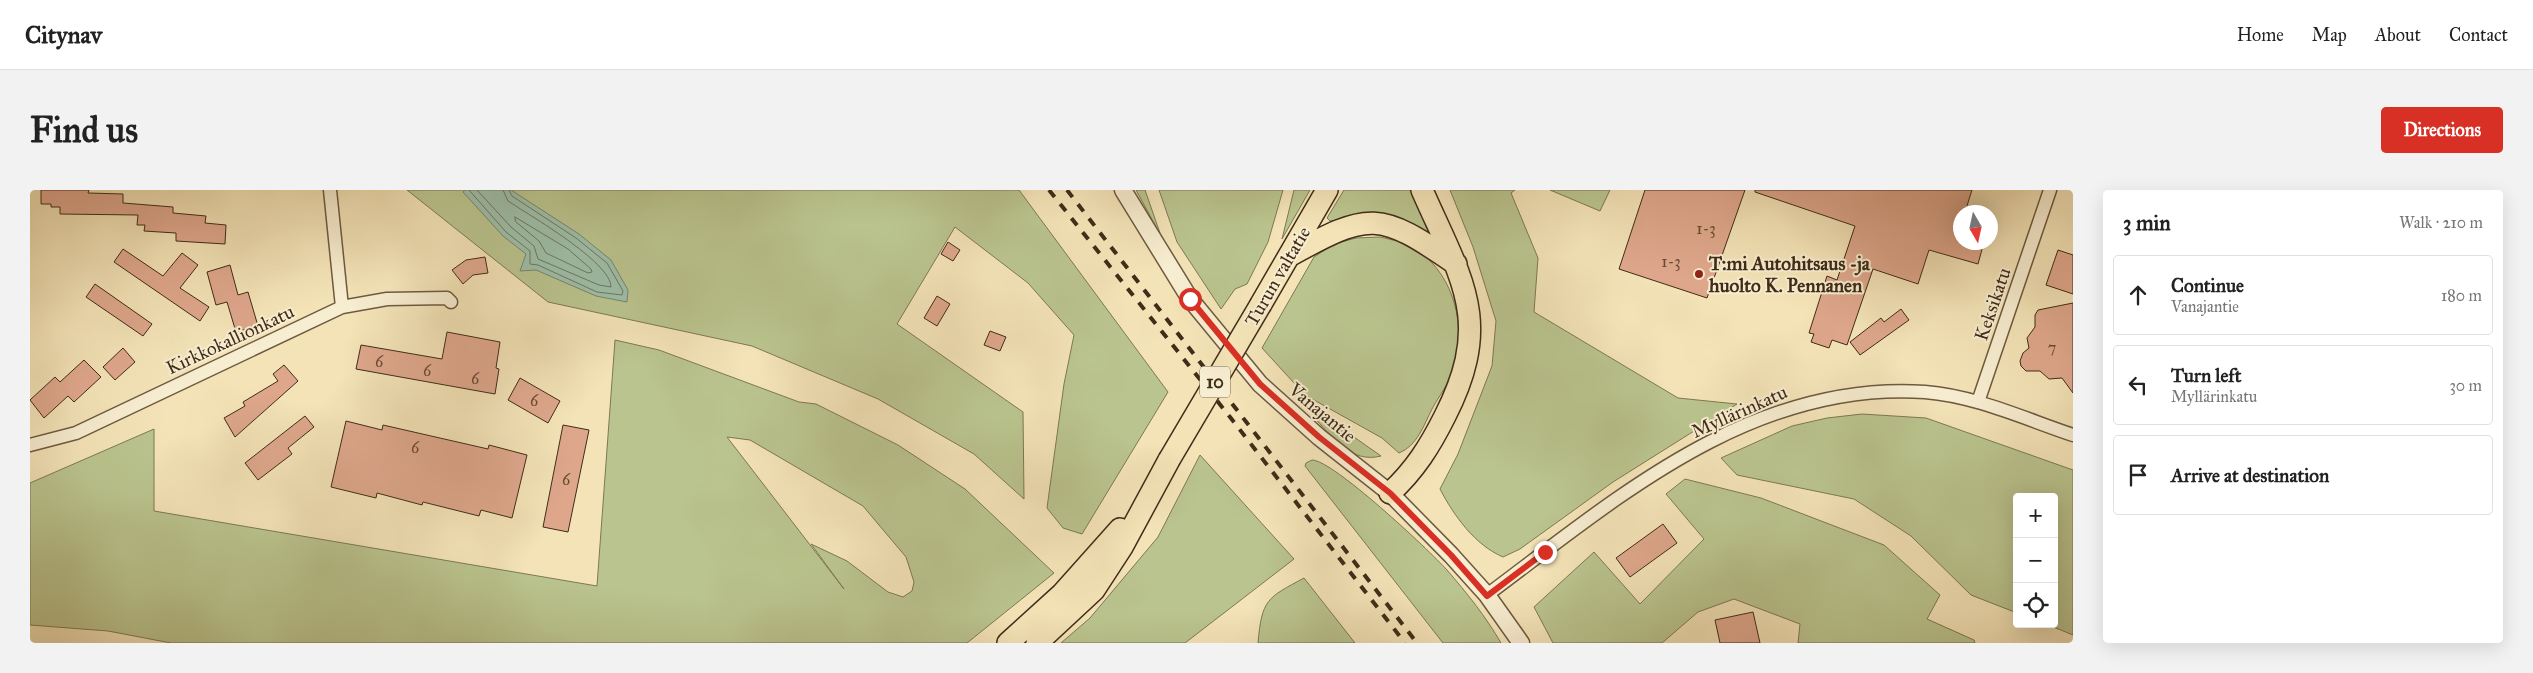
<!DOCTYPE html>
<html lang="en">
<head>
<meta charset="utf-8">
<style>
	:root { --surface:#fff; --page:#f2f2f2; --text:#222; --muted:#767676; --line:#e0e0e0; --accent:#d93025 }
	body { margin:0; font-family:"IM FELL Great Primer",serif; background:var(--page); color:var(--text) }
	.controls { position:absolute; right:15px; bottom:15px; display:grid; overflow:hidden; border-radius:5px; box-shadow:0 5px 20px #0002 }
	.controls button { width:45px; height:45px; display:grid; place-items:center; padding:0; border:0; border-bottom:1px solid var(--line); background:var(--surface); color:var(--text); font:25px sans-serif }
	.compass { position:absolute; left:1923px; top:15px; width:45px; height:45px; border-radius:50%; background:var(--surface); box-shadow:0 5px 20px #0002; rotate:171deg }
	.stop { position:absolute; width:15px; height:15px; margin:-11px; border:4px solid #d93025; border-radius:50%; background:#fff }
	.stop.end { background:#d93025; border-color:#fff; box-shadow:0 1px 5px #0008 }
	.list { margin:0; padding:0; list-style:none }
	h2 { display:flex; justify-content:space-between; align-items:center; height:65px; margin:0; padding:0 20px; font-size:21px }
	h2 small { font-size:16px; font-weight:400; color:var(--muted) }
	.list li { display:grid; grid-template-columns:32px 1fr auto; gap:15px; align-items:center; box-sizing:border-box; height:80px; margin:0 10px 10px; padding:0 10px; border:1px solid var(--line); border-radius:5px }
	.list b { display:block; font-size:19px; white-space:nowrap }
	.list p { margin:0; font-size:16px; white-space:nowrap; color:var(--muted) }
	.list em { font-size:16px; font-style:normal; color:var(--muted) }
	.icon { flex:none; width:28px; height:28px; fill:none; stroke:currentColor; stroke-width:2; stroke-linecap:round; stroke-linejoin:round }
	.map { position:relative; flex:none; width:2043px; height:453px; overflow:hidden; border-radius:5px }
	header { display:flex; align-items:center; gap:30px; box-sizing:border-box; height:70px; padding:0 25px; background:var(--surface); border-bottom:1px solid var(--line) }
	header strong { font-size:24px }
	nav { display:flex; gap:28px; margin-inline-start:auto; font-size:18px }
	.intro { display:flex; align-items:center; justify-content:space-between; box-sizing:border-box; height:120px; padding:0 30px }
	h1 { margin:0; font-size:35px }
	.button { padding:12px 22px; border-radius:5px; background:var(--accent); color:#fff; font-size:18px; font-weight:700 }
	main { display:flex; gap:30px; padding:0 30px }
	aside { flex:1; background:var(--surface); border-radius:5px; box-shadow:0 5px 20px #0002 }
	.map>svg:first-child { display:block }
</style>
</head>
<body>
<header>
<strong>Citynav</strong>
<nav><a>Home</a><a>Map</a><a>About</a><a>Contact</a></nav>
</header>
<div class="intro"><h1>Find us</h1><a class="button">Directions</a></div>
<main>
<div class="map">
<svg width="2043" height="453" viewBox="0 0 2043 453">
	<rect width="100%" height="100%" fill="#f3e3b7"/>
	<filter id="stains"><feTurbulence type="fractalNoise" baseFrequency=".004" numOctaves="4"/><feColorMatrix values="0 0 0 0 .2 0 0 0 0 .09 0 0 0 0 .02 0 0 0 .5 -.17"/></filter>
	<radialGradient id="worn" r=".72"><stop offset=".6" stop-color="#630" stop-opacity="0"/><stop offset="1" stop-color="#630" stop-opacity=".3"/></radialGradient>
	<path fill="#bac48e" stroke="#7d7854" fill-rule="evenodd" d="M377 0H989L1138 202 1052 344 1033 338 1017 318 1034 194 1044 145 998 93 925 37 867 134 993 222 994 309 944 264 848 209 722 156 518 112Z
		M1106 0H1115L1131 46Z
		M1129 0H1253L1238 52 1217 94 1205 99 1191 119 1147 52Z
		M1264 0H1280L1252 49Z
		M1314 0H1383L1405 47 1326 27 1300 31 1297 28Z
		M1420 0H1485L1481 3 1508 68 1504 122 1648 208 1707 214 1583 292 1490 359 1473 367C1445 355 1424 326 1410 299L1428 264 1462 176 1466 131 1443 57Z
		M1520 0H1580L1570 21Z
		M1350 47C1363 50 1378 53 1389 61 1425 88 1436 136 1424 178 1420 192 1409 206 1402 219 1394 235 1387 256 1369 263L1352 248 1275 205 1232 158 1284 67 1304 54 1326 48Z
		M585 150 629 160 769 212 786 214 868 255 935 299 1024 383 937 453H141L78 441 0 435V293L124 239V321L567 396ZM697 247 720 250 833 316 876 367 884 392 882 401 873 407 858 402 817 371 781 354 814 399Z
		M1832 224 1896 228 2043 280V445L2016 434H2024V307H1987V423L1941 405 1881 346 1824 309 1707 285 1691 268 1762 236 1797 228Z
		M1283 226 1324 247 1351 266C1321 274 1301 246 1283 226Z
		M1170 265 1264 369 1155 453H1031L1060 428 1128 347Z
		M1282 270C1303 270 1399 360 1417 380 1437 403 1456 427 1471 453H1413L1275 276 1276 273Z
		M1655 289 1731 308 1854 355 1910 405 1897 429 1944 450 1945 453H1768L1770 434 1704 409 1668 422 1632 453H1523L1504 417 1564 362 1610 414 1674 349 1636 304Z
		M1274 388 1325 453H1228C1232 409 1237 408 1274 388Z"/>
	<path fill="#9dbfa9" stroke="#78846f" d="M435 0H481L549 44 581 70 598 100 597 112 566 106 506 80 490 81 496 64 473 46 433 2Z"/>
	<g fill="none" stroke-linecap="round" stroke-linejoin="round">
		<path stroke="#6e7661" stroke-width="1" d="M439 0 476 42 500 61V74L508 75 567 102 592 105 593 101 577 73 546 48 482 6 479 0
			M447 0 481 37 504 56 508 69 569 95 581 97C581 72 499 25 478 11L473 0
			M485 27 538 59 561 79 562 82 558 83 516 63 509 51 486 32Z"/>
	</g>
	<path fill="#dea78c" stroke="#402c19" d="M11 0H59L58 3 93 4V13L143 17V23L176 26 175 33 196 35 195 54 146 51V43L114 41 115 35H107L108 25 30 24V17H21V14H11Z
		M1615 0H1715L1677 108 1589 79Z
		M1725 0H1942L1935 22H1930V52H1954L1948 74 1899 60 1888 94 1843 79 1817 155 1802 150 1799 158 1781 152 1784 144 1779 143 1797 86 1807 90 1825 36 1725 2Z
		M918 52 930 60 923 71 911 64Z
		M93 59 133 86 152 63 168 75 150 98 179 117 170 131 84 72Z
		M2028 60 2043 65V104L2016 95Z
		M455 67 458 83 443 85 433 94 422 80 436 70Z
		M200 75 208 105 218 102 228 136 206 142 197 112 186 115 177 82Z
		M65 94 122 134 113 146 56 107Z
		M907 106 920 114 907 136 894 128Z
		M2043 113V203L2032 188 2019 189 2010 181H1996L1991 176 1990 171 1993 163 1999 158 1997 148 2005 137V125L2008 120Z
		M1871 119 1879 130 1830 165 1820 152 1851 128 1854 132Z
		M960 141 976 147 970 161 954 155Z
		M417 142 470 152 466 178 469 179 465 204 326 179 331 155 412 169Z
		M93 158 105 172 85 190 73 177Z
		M54 170 71 187 44 212 38 206 14 228 0 210 25 187 30 192Z
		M254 175 268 191 205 247 194 228 215 216 213 212 248 191 243 184Z
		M490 188 530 211 518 233 478 210Z
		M275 226 284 237 258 258 262 264 228 290 215 273Z
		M316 231 352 240 353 235 458 259 459 255 497 265 482 328 451 320 449 326 393 312 392 315 347 303 346 308 301 297Z
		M533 235 559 240 538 342 513 337Z
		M1633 334 1647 353 1600 387 1586 368Z
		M1723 422 1730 453H1690L1685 430Z"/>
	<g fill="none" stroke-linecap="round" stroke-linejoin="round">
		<g stroke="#6d5a40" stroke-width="15">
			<path id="minor" d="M300 0 312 117
				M1948 212 2020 0
				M0 255 46 243 312 117 357 109 417 108 421 112
				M1457 405C1587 308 1722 190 1895 202 1946 206 1995 229 2043 245"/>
		</g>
		<g stroke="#6d5a40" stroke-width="19">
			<path id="tertiary" d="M1093 0 1160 109 1230 194 1289 247 1360 303 1421 365 1457 405 1491 453"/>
		</g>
		<g stroke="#402c19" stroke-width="24">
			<path id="trunk" d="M1259 66C1340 21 1349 21 1426 74
				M1231 114 1297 0
				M1360 303C1385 280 1400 256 1415 226 1464 130 1431 89 1392 0
				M978 453 1032 404 1090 339
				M1007 453 1064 400 1092 357 1139 270"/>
		</g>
		<use href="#minor" stroke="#f7edd0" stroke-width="12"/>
		<use href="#tertiary" stroke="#f7edd0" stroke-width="16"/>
		<use href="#trunk" stroke="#f3e3b7" stroke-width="21"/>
		<path stroke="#402c19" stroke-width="4" stroke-dasharray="9 9" stroke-linecap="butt" d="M1019 0 1200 227 1375 453
			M1037 0 1387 453"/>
		<g stroke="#402c19" stroke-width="24" stroke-linecap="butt">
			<path id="trunk-bridge" d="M1139 270 1231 114"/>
		</g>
		<use href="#trunk-bridge" stroke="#f3e3b7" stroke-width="21"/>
	</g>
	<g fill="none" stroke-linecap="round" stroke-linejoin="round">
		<path stroke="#d93025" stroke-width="6" d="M1160 109 1230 194 1289 247 1360 303 1421 365 1457 406 1515 362"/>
	</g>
	<circle fill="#8f2418" stroke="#f7edd0" stroke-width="2" cx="1669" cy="84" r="5"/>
	<g text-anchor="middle" stroke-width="4" stroke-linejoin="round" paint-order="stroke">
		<g font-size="16" fill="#684b36">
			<text x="1676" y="44">1-3</text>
			<text x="1641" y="77">1-3</text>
			<text x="2022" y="163">7</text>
			<text x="349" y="177">6</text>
			<text x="397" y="186">6</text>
			<text x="445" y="194">6</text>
			<text x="504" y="216">6</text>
			<text x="385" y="263">6</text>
			<text x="536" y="295">6</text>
		</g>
		<rect fill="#f7edd0" stroke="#776650" stroke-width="1" x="1170" y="176.5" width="30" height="31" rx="4"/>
		<g font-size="18" font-weight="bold" fill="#402c19">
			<text x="1185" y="198">10</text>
		</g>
		<g font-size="19" font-weight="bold" fill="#402c19" stroke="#f7edd0" text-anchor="start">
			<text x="1679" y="80">T:mi Autohitsaus -ja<tspan x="1679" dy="22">huolto K. Pennanen</tspan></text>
		</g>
		<g font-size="19" fill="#402c19" stroke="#f7edd0">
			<text transform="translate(1247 86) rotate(-60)" y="7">Turun valtatie</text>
			<text transform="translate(1962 114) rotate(-71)" y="7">Keksikatu</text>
			<text transform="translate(200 149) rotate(-25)" y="7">Kirkkokallionkatu</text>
			<text transform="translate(1709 221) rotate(-24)" y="7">Myllärinkatu</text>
			<text transform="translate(1293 222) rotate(40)" y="7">Vanajantie</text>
		</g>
	</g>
	<rect width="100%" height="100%" filter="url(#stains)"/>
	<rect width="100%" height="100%" fill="url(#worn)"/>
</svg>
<div class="controls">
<button>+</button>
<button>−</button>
<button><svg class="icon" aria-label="locate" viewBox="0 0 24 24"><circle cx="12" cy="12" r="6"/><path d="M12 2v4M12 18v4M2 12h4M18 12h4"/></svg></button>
</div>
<svg class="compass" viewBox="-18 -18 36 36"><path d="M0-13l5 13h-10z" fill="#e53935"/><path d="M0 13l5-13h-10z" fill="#767676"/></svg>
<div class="stop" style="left:1160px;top:109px"></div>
<div class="stop end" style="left:1515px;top:362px"></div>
</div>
<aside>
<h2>3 min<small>Walk · 210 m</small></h2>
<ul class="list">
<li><svg class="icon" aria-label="ahead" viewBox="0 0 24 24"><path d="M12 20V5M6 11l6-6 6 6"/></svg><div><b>Continue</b><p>Vanajantie</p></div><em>180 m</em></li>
<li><svg class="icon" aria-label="left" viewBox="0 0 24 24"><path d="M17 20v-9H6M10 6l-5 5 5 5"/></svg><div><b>Turn left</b><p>Myllärinkatu</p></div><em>30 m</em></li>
<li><svg class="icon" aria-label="arrive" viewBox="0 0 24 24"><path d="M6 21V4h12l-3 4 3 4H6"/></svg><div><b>Arrive at destination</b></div></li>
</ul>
</aside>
</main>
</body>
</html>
